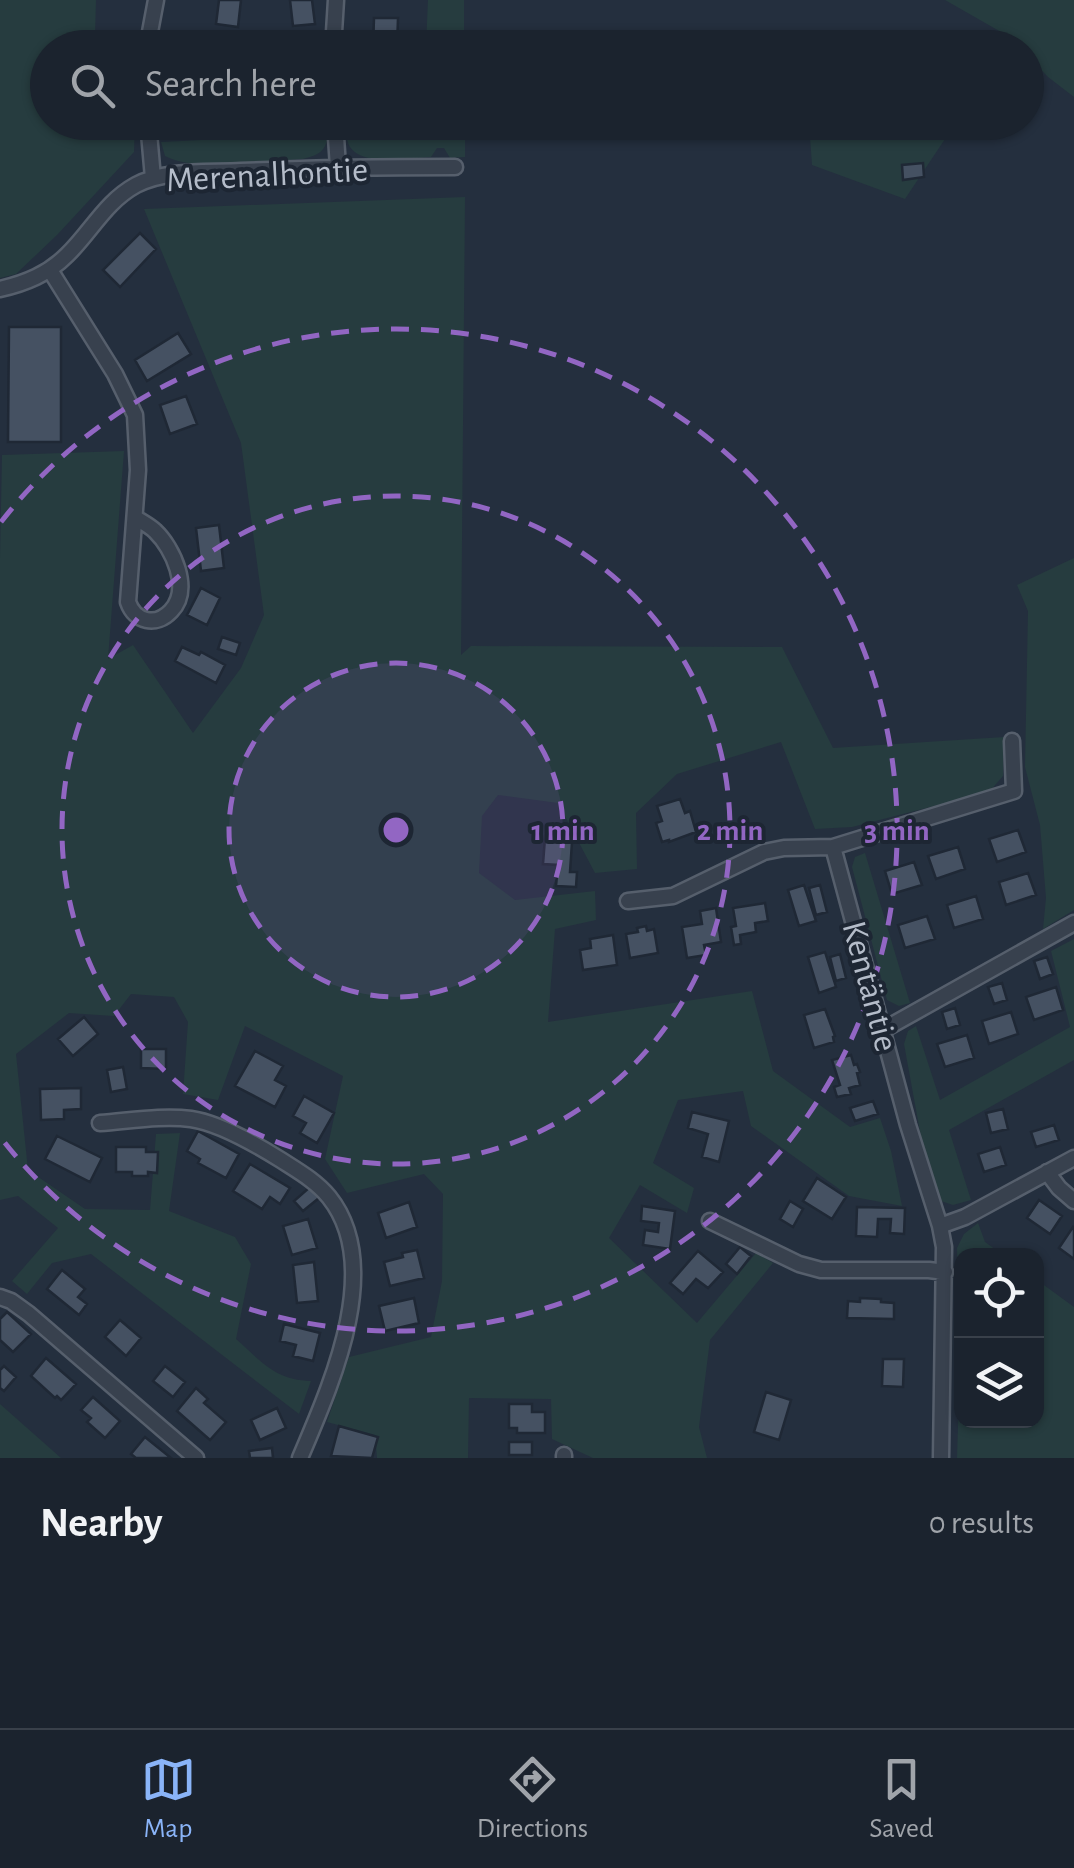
<!DOCTYPE html>
<html lang="en">
<head>
<meta charset="utf-8">
<style>
	:root { --surface:#1b232e; --page:#282f3a; --text:#f1f3f6; --muted:#a0a4aa; --line:#39404a; --accent:#8ab4f8 }
	body { margin:0; font-family:"Alegreya Sans",sans-serif; background:var(--page); color:var(--text) }
	.controls { position:absolute; right:30px; bottom:30px; display:grid; overflow:hidden; border-radius:20px; box-shadow:0 2px 8px #0004 }
	.controls button { width:90px; height:90px; display:grid; place-items:center; padding:0; border:0; border-bottom:2px solid var(--line); background:var(--surface); color:var(--text); font:50px sans-serif }
	.list { margin:0; padding:0; list-style:none }
	h2 { display:flex; justify-content:space-between; align-items:center; height:130px; margin:0; padding:0 40px; font-size:42px }
	h2 small { font-size:32px; font-weight:400; color:var(--muted) }
	.icon { flex:none; width:55px; height:55px; fill:none; stroke:currentColor; stroke-width:2; stroke-linecap:round; stroke-linejoin:round }
	.map { position:relative; flex:none; width:1074px; height:1458px; overflow:hidden }
	.search { position:absolute; background:var(--surface); box-shadow:0 2px 8px #0004; left:30px; right:30px; top:30px; height:110px; display:flex; align-items:center; gap:25px; box-sizing:border-box; padding:0 35px; border-radius:55px; color:var(--muted); font-size:38px }
	.sheet { height:270px; background:var(--surface) }
	nav { display:flex; justify-content:space-around; align-items:center; box-sizing:border-box; height:140px; border-top:2px solid var(--line); background:var(--surface); font-size:28px; color:var(--muted) }
	nav a { display:grid; justify-items:center; gap:5px }
	nav .on { color:var(--accent) }
	.map>svg:first-child { display:block }
</style>
</head>
<body>
<div class="map">
<svg width="1074" height="1458" viewBox="0 0 1074 1458">
	<rect width="100%" height="100%" fill="#242f3e"/>
	<path fill="#263c3f" d="M0 0H96L95 35H135V47L48 48V122L135 123 134 152 57 235 16 274 0 278Z
		M428 0H464V47H426Z
		M945 0H1074V97L1048 77 1027 55 1026 48 1019 47 1008 36Z
		M345 123H465V157L450 158 444 148H437L431 157C410 158 363 167 350 147 346 141 346 130 345 123Z
		M809 123H949V133L905 199 812 165Z
		M320 134 328 137C325 152 318 155 303 159 267 161 196 173 165 156L161 142Z
		M465 197 461 655 471 646 782 647 833 748 1004 737 1003 776 989 792 852 827 815 829 781 742 677 774 636 813 637 869 595 873 558 803 498 795 482 816 479 873 515 900 595 891 596 920 555 929 548 1022 752 991 773 1071 850 1127 880 1118 891 1151 902 1206 849 1196 751 1126 743 1091 678 1100 653 1163 694 1188 687 1213 640 1185 609 1238 697 1323 756 1253 773 1263 710 1340 699 1427 707 1458H593L552 1439 551 1399 469 1398 468 1458H377L375 1435 327 1422 349 1357 431 1337 442 1281 443 1194 424 1174 347 1193 325 1159 343 1076 245 1026 218 1100 183 1094 188 1022 174 997 131 994 114 1016 69 1013 16 1054 28 1170 85 1209 150 1210 156 1134 180 1133 169 1211 235 1237 251 1264 236 1339C262 1362 275 1380 311 1381L299 1414 91 1254 52 1263 27 1294 12 1281 58 1228 18 1196 0 1200V558L2 455 124 451 108 659 133 645 193 733 241 668 264 615 241 443 144 209Z
		M1074 558V910L1043 929 1046 898 1040 825 1025 767 1028 611 1017 585Z
		M865 853 910 1003 899 1006 887 1000 852 867 855 857Z
		M1074 939V1060L949 1130 971 1200 953 1205 941 1201 921 1137 904 1044 908 1031 916 1026 940 1100 1070 1027 1051 951Z
		M978 1223 985 1242 1003 1255 962 1256V1420H1036L1037 1280 1074 1307V1458H957L960 1362 957 1248 964 1234Z
		M0 1404 61 1458H0Z"/>
	<path fill="#455162" stroke="#1f2835" stroke-width="2.5" d="M219 0H241L238 27 216 24Z
		M290 0H312L315 24 293 26Z
		M374 18H398L397 48H373Z
		M214 122H237V131H214Z
		M923 163 924 177 903 180 902 165Z
		M140 233 156 249 120 287 103 270Z
		M9 327H61V442H8Z
		M178 333 191 354 147 381 135 360Z
		M186 396 197 424 170 434 160 405Z
		M219 525 224 568 201 571 196 528Z
		M201 588 220 598 207 625 187 615Z
		M222 637 240 643 236 655 218 649Z
		M182 647 199 655 201 652 225 665 216 683 175 661Z
		M680 799 685 813 690 811 696 832 669 842V840L662 842 656 823 662 821 657 806Z
		M546 825 573 827 570 872H577L576 887 556 886 558 865 543 864Z
		M1018 830 1026 852 997 862 989 839Z
		M958 847 965 869 936 879 928 856Z
		M914 862 922 885 892 894 885 871Z
		M1028 873 1036 895 1006 905 999 882Z
		M804 885 816 921 799 926 788 890Z
		M820 885 827 912 816 915 809 888Z
		M976 896 983 919 954 928 947 905Z
		M765 903 768 921 755 923 756 932 740 935 741 944 734 945 731 927 736 926 733 908Z
		M716 908 721 942 704 945 706 955 687 958 682 927 702 924 700 911Z
		M927 916 935 939 905 948 898 925Z
		M646 926 647 931 654 929 658 953 630 958 626 934 638 932 637 928Z
		M613 935 617 965 583 970 580 950 591 948 590 939Z
		M825 952 836 987 819 993 808 957Z
		M840 954 846 978 836 981 830 957Z
		M1047 957 1053 974 1040 979 1034 961Z
		M1002 983 1007 1000 994 1004 988 987Z
		M1056 987 1063 1010 1034 1020 1026 997Z
		M955 1008 960 1025 947 1029 942 1012Z
		M825 1009 835 1036 833 1037 834 1042 814 1048 804 1015Z
		M1011 1012 1018 1034 989 1044 982 1021Z
		M84 1017 98 1034 73 1056 58 1039Z
		M967 1035 974 1058 945 1067 937 1044Z
		M141 1049H166V1069L141 1068Z
		M255 1051 283 1066 275 1080 286 1086 275 1107 235 1086Z
		M851 1055 854 1065 857 1064 860 1072 857 1073 860 1085 849 1088 851 1094 837 1097 834 1087 840 1085 832 1060Z
		M123 1067 127 1089 111 1092 107 1070Z
		M81 1088V1109L64 1110V1119L41 1120 40 1089Z
		M304 1096 334 1113 317 1143 300 1133 306 1123 293 1116Z
		M873 1101 878 1114 855 1121 850 1108Z
		M1003 1109 1008 1129 991 1133 986 1113Z
		M692 1112 729 1121 719 1162 702 1157 708 1134 688 1128Z
		M1054 1125 1059 1140 1036 1147 1031 1132Z
		M198 1131 239 1154 226 1178 198 1163 200 1159 187 1151Z
		M57 1136 102 1158 90 1182 45 1159Z
		M116 1147H146V1152H158L157 1173 148 1172V1176H132V1172H116Z
		M1000 1147 1006 1165 984 1172 978 1154Z
		M250 1164 290 1188 280 1204 270 1197 262 1209 233 1191Z
		M817 1178 846 1197 832 1219 803 1201Z
		M310 1187 319 1198 303 1211 294 1201Z
		M1039 1200 1062 1216 1050 1234 1027 1218Z
		M790 1201 803 1209 793 1227 780 1219Z
		M409 1202 417 1227 386 1238 378 1213Z
		M642 1206 675 1211 670 1249 643 1245 645 1230 658 1232 659 1223 641 1221Z
		M857 1207 905 1208 904 1234 890 1233 891 1219H878L877 1237 856 1236Z
		M308 1219 317 1248 292 1255 283 1226Z
		M1073 1227 1074 1228V1259L1059 1248Z
		M740 1247 751 1256 737 1274 726 1264Z
		M417 1250 424 1278 390 1286 384 1262 403 1257 402 1253Z
		M698 1251 723 1272 708 1288 696 1279 683 1294 670 1283Z
		M314 1262 318 1301 297 1303 293 1265Z
		M62 1270 85 1289 78 1297 87 1304 79 1315 47 1289Z
		M414 1298 419 1323 385 1331 379 1306Z
		M860 1298 881 1299V1302L894 1303V1319L847 1318 848 1301 860 1302Z
		M7 1312 31 1334 13 1352 0 1340V1319Z
		M120 1320 141 1338 126 1356 105 1337Z
		M284 1324 320 1333 313 1361 293 1356 296 1345 280 1341Z
		M46 1358 76 1384 61 1400 57 1396 55 1398 31 1376Z
		M883 1359H904L903 1387 882 1386Z
		M4 1366 16 1377 4 1391 0 1388V1370Z
		M165 1366 185 1382 173 1397 153 1381Z
		M196 1388 208 1399 204 1403 226 1422 210 1440 177 1411Z
		M766 1392 791 1400 779 1440 754 1432Z
		M93 1397 120 1421 105 1438 87 1422 91 1418 81 1410Z
		M509 1404H532V1412H545V1433H517V1428H509Z
		M277 1408 286 1428 260 1440 251 1420Z
		M339 1426 378 1437 372 1458 331 1456Z
		M145 1437 171 1458H136L131 1454Z
		M509 1442H532V1455H509Z
		M272 1448 273 1458H250L249 1451Z"/>
	<g fill="none" stroke-linecap="round" stroke-linejoin="round">
		<g stroke="#565f6c" stroke-width="19">
			<path id="minor" d="M147 48 156 0
				M333 48 336 0
				M148 122 153 178
				M335 122 338 167
				M50 270 115 374 135 415 138 470 128 602C135 622 156 627 171 611 192 589 173 548 155 531 150 526 142 522 136 518
				M0 289C26 283 48 274 67 255 91 232 105 202 136 185 166 169 208 173 241 171 312 168 383 167 455 167
				M833 847 908 1125 940 1226 944 1247 941 1458
				M628 901 673 896 764 852 784 848 833 847 1014 791 1012 741
				M883 1030 1074 923
				M100 1123C129 1121 162 1115 191 1119 219 1123 257 1145 281 1160 298 1171 316 1181 329 1197 385 1267 330 1387 300 1458
				M1047 1172 1059 1188 1074 1201
				M710 1221 799 1264 821 1270H929L945 1272
				M940 1226 965 1217 1074 1158
				M0 1297 11 1301 29 1314 196 1458
				M564 1458V1455"/>
		</g>
		<use href="#minor" stroke="#38414e" stroke-width="14"/>
	</g>
	<circle cx="396" cy="830" r="167" fill="#9266c3" fill-opacity=".12"/>
	<g fill="none" stroke="#9266c3" stroke-width="5" stroke-dasharray="18 12">
		<circle cx="396" cy="830" r="167"/>
		<circle cx="396" cy="830" r="334"/>
		<path d="M1 522A501 501 0 1 1 1 1138"/>
	</g>
	<g text-anchor="middle" stroke-width="8" stroke-linejoin="round" paint-order="stroke">
		<g font-size="35" fill="#b4bcc9" stroke="#1d2633">
			<text transform="translate(267 174) rotate(-3)" y="12">Merenalhontie</text>
			<text transform="translate(871 986) rotate(75)" y="12">Kentäntie</text>
		</g>
	</g>
	<circle cx="396" cy="830" r="15" fill="#9266c3" stroke="#1d2633" stroke-width="5"/>
	<g font-size="30" text-anchor="middle" font-weight="bold" fill="#9266c3" stroke="#1d2633" stroke-width="8" stroke-linejoin="round" paint-order="stroke">
		<text x="563" y="840">1 min</text>
		<text x="730" y="840">2 min</text>
		<text x="897" y="840">3 min</text>
	</g>
</svg>
<div class="controls">
<button><svg class="icon" aria-label="locate" viewBox="0 0 24 24"><circle cx="12" cy="12" r="6"/><path d="M12 2v4M12 18v4M2 12h4M18 12h4"/></svg></button>
<button><svg class="icon" aria-label="layers" viewBox="0 0 24 24"><path d="M12 4l9 5-9 5-9-5zM3 14l9 5 9-5"/></svg></button>
</div>
<div class="search"><svg class="icon" aria-label="search" viewBox="0 0 24 24"><circle cx="10" cy="10" r="6"/><path d="M15 15l6 6"/></svg>Search here</div>
</div>
<section class="sheet">
<h2>Nearby<small>0 results</small></h2>
<ul class="list">
</ul>
</section>
<nav>
<a class="on"><svg class="icon" aria-label="map" viewBox="0 0 24 24"><path d="M3 6l6-2 6 2 6-2v14l-6 2-6-2-6 2zM9 4v14M15 6v14"/></svg>Map</a>
<a><svg class="icon" aria-label="directions" viewBox="0 0 24 24"><path d="M12 3l9 9-9 9-9-9zM9 14v-3h6M13 9l2 2-2 2"/></svg>Directions</a>
<a><svg class="icon" aria-label="saved" viewBox="0 0 24 24"><path d="M7 4h10v16l-5-4-5 4z"/></svg>Saved</a>
</nav>
</body>
</html>
